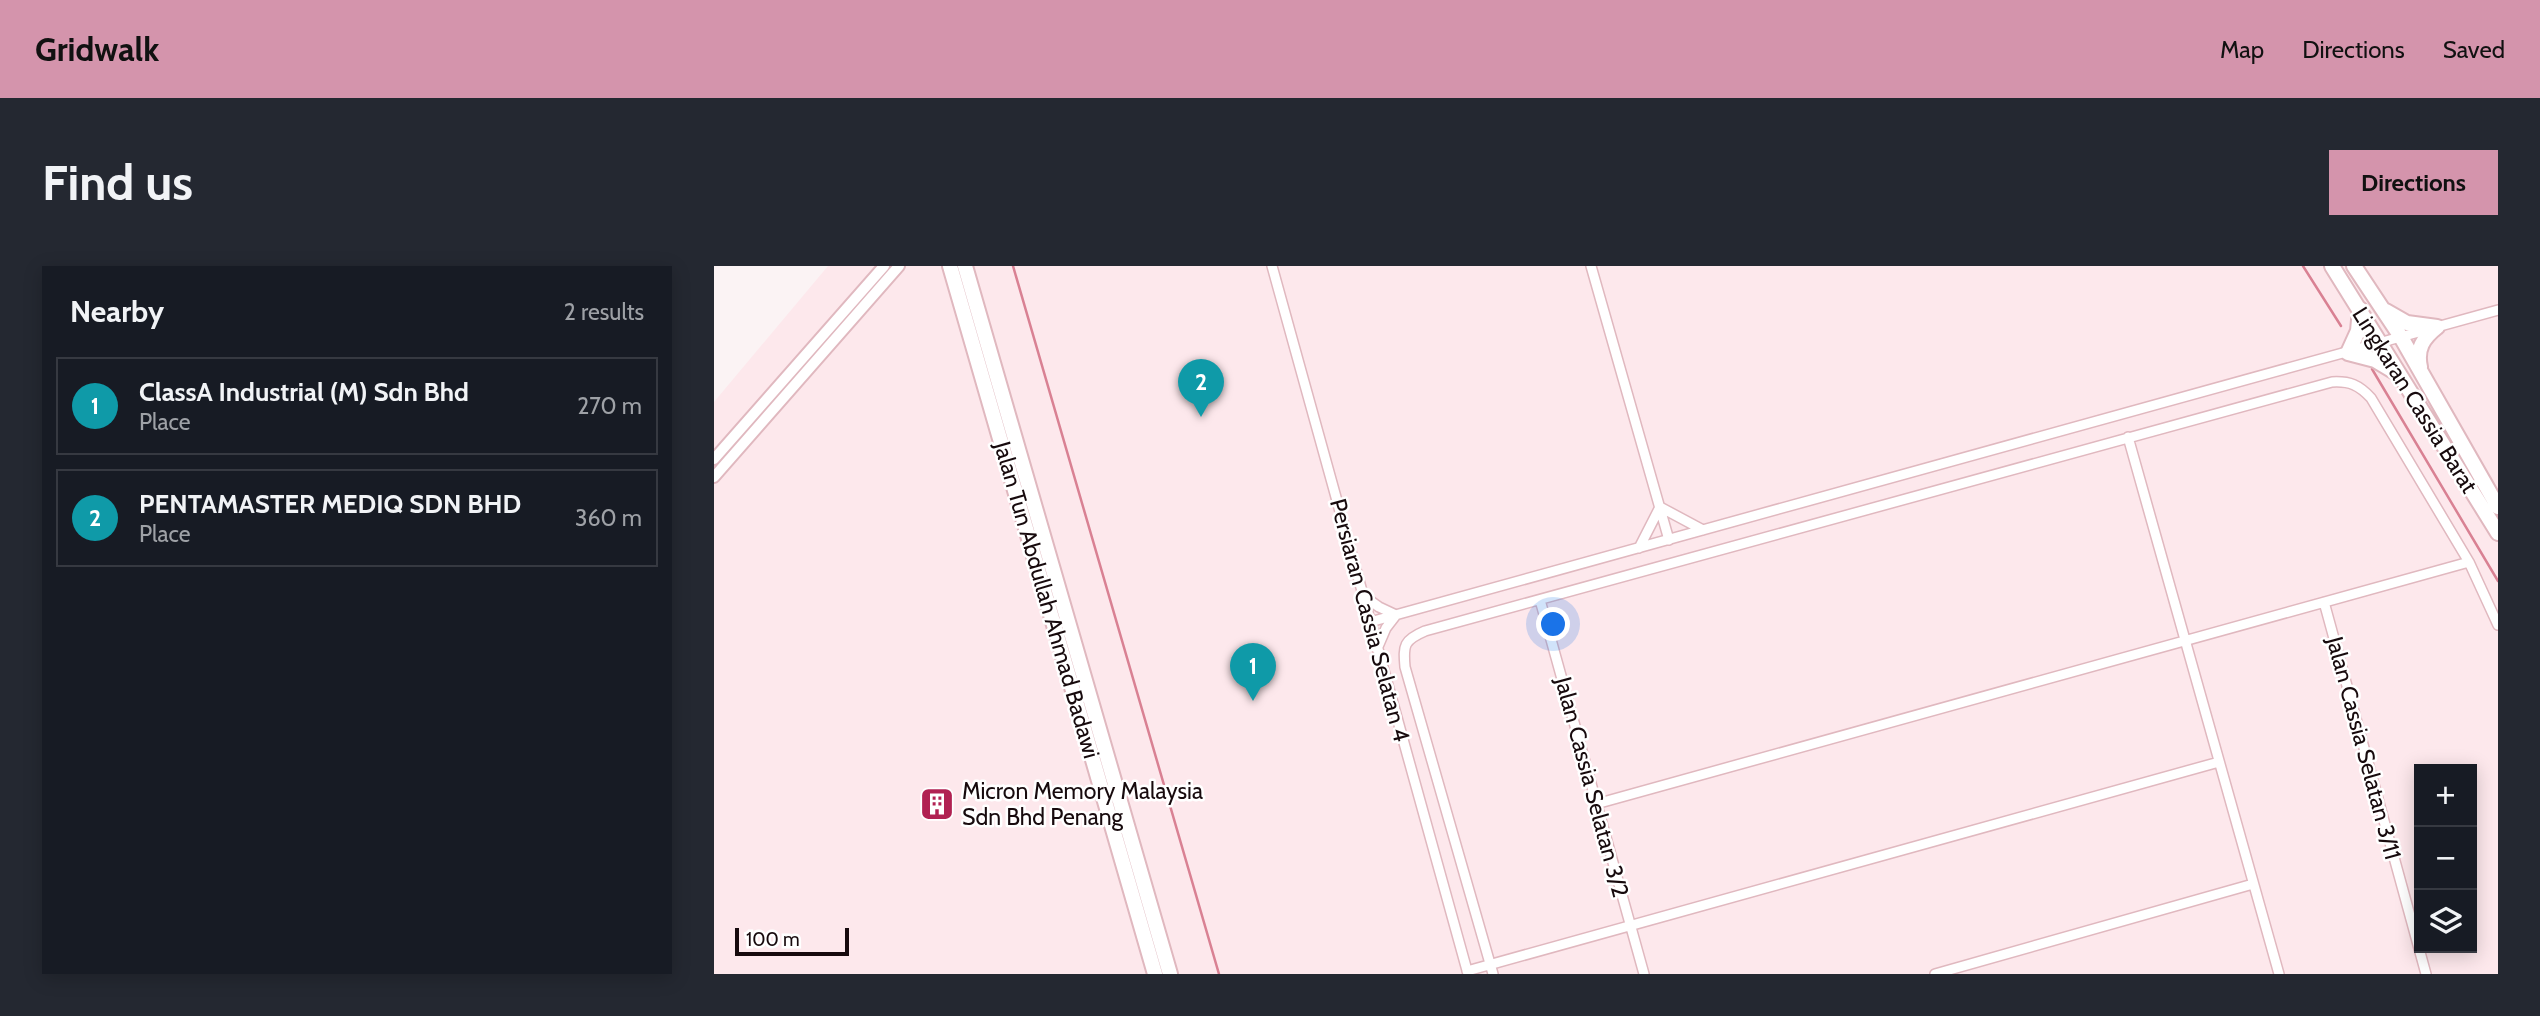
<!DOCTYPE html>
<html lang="en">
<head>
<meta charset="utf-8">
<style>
	:root { --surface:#171b24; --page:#242831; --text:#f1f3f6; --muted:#9ea1a6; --line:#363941; --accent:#d494ac }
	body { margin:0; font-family:Cabin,sans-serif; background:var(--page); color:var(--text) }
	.controls { position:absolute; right:21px; bottom:21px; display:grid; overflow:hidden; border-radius:0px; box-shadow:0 4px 18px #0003 }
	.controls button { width:63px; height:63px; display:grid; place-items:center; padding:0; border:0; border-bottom:2px solid var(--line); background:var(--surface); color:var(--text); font:35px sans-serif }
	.scale { position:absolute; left:21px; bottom:18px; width:114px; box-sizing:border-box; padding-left:7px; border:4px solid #170a0d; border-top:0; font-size:19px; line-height:24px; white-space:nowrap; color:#170a0d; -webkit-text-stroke:5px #fff; paint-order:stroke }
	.you { position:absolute; left:840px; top:359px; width:24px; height:24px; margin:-18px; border:5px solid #fff; border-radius:50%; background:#1a73e8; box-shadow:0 0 0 10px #1a73e833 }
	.badge { display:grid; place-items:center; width:46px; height:46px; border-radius:50%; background:var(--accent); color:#fff; font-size:23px; font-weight:700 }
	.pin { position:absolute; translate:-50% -58px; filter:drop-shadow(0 2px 4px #0008) }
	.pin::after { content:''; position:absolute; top:37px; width:24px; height:21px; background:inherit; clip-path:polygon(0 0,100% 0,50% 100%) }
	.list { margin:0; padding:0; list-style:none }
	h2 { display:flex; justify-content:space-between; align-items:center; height:91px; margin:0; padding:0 28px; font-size:30px }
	h2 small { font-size:23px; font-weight:400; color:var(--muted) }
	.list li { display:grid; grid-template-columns:46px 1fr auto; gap:21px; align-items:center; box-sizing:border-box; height:98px; margin:0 14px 14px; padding:0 14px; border:2px solid var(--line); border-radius:0px }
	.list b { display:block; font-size:26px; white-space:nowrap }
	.list p { margin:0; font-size:23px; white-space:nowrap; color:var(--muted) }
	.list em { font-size:23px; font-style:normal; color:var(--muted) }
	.icon { flex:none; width:38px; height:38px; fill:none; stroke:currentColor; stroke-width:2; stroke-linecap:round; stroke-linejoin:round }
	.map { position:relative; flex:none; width:1784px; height:708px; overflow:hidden; border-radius:0px }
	header { display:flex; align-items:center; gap:42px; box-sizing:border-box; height:98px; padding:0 35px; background:var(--accent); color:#111 }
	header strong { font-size:33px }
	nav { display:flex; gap:38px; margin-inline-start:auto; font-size:24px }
	.intro { display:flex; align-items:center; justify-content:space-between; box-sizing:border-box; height:168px; padding:0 42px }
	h1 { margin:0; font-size:49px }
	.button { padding:18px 32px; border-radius:0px; background:var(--accent); color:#111; font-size:24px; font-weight:700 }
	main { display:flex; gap:42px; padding:0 42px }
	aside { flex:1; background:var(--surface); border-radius:0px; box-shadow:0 4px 18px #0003 }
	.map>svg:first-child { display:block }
</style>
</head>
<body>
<header>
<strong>Gridwalk</strong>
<nav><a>Map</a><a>Directions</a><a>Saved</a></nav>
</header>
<div class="intro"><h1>Find us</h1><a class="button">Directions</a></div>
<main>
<aside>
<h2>Nearby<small>2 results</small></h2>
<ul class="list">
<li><span class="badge" style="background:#0f9aa8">1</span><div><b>ClassA Industrial (M) Sdn Bhd</b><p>Place</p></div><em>270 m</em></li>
<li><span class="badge" style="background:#0f9aa8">2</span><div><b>PENTAMASTER MEDIQ SDN BHD</b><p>Place</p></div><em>360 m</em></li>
</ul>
</aside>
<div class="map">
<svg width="1784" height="708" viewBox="0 0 1784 708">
	<rect width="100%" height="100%" fill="#fbf3f4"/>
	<path fill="#fde8ec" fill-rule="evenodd" d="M114 0H1784V708H0V136ZM1705 503H1758V682H1705Z"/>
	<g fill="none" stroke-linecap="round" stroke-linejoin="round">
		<path stroke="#d98193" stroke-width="2.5" d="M299 0 505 708
			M1589 0 1627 60
			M1658 103 1784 315"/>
		<g stroke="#e0b8bf" stroke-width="12">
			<path id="minor" d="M558 0 754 708
				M877 0 955 274
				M1414 171 1565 708
				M925 282 946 241 989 264
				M648 329 665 341 682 349 672 362 663 383
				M826 334 930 708
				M1610 336 1712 708
				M656 356 1784 44
				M882 538 1755 296
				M753 705 1505 496
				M779 708 691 401C689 379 690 374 711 365L1618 116C1636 115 1645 119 1657 132L1755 296 1784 359
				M1221 708 1539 618"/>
		</g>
		<g stroke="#e0b8bf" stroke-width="14">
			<path id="tertiary" d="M0 193 170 0
				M0 211 185 0"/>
		</g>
		<g stroke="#e0b8bf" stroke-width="18">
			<path id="primary" d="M236 0 441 708
				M251 0 456 708
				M1618 0 1784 267
				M1640 0 1687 71 1784 241
				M1646 43 1644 65 1634 87 1661 94 1681 106
				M1672 45 1693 57 1723 61
				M1706 101C1702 83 1709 72 1723 61"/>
		</g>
		<use href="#minor" stroke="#fff" stroke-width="9"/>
		<use href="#tertiary" stroke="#fff" stroke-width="10"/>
		<use href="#primary" stroke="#fff" stroke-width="14"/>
	</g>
	<defs>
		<g id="building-square" transform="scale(1.75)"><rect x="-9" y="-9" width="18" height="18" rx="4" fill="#b12152" stroke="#fff"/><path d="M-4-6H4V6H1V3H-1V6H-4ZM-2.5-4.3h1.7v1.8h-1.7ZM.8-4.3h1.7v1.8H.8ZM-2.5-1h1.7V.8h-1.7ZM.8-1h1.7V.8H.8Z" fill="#fff"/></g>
	</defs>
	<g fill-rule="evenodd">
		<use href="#building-square" x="223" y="538"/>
	</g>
	<g text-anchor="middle" stroke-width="5" stroke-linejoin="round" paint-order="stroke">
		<g font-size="23" fill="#170a0d" stroke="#fff">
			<text transform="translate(1701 134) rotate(58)" y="8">Lingkaran Cassia Barat</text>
			<text transform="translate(333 334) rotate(74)" y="8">Jalan Tun Abdullah Ahmad Badawi</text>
			<text transform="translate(656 354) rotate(75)" y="8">Persiaran Cassia Selatan 4</text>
			<text transform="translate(1650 482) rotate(75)" y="8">Jalan Cassia Selatan 3/11</text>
			<text transform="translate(878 521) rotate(75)" y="8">Jalan Cassia Selatan 3/2</text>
		</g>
		<g font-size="23" fill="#170a0d" stroke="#fff" text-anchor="start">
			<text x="248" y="533">Micron Memory Malaysia<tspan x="248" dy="26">Sdn Bhd Penang</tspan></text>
		</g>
	</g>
</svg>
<div class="controls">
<button>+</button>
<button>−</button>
<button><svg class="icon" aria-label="layers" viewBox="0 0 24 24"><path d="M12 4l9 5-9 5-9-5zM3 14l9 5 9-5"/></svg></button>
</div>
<div class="scale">100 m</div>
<div class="you"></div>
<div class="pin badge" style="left:539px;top:435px;background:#0f9aa8">1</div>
<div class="pin badge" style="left:487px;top:151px;background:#0f9aa8">2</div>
</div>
</main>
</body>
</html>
